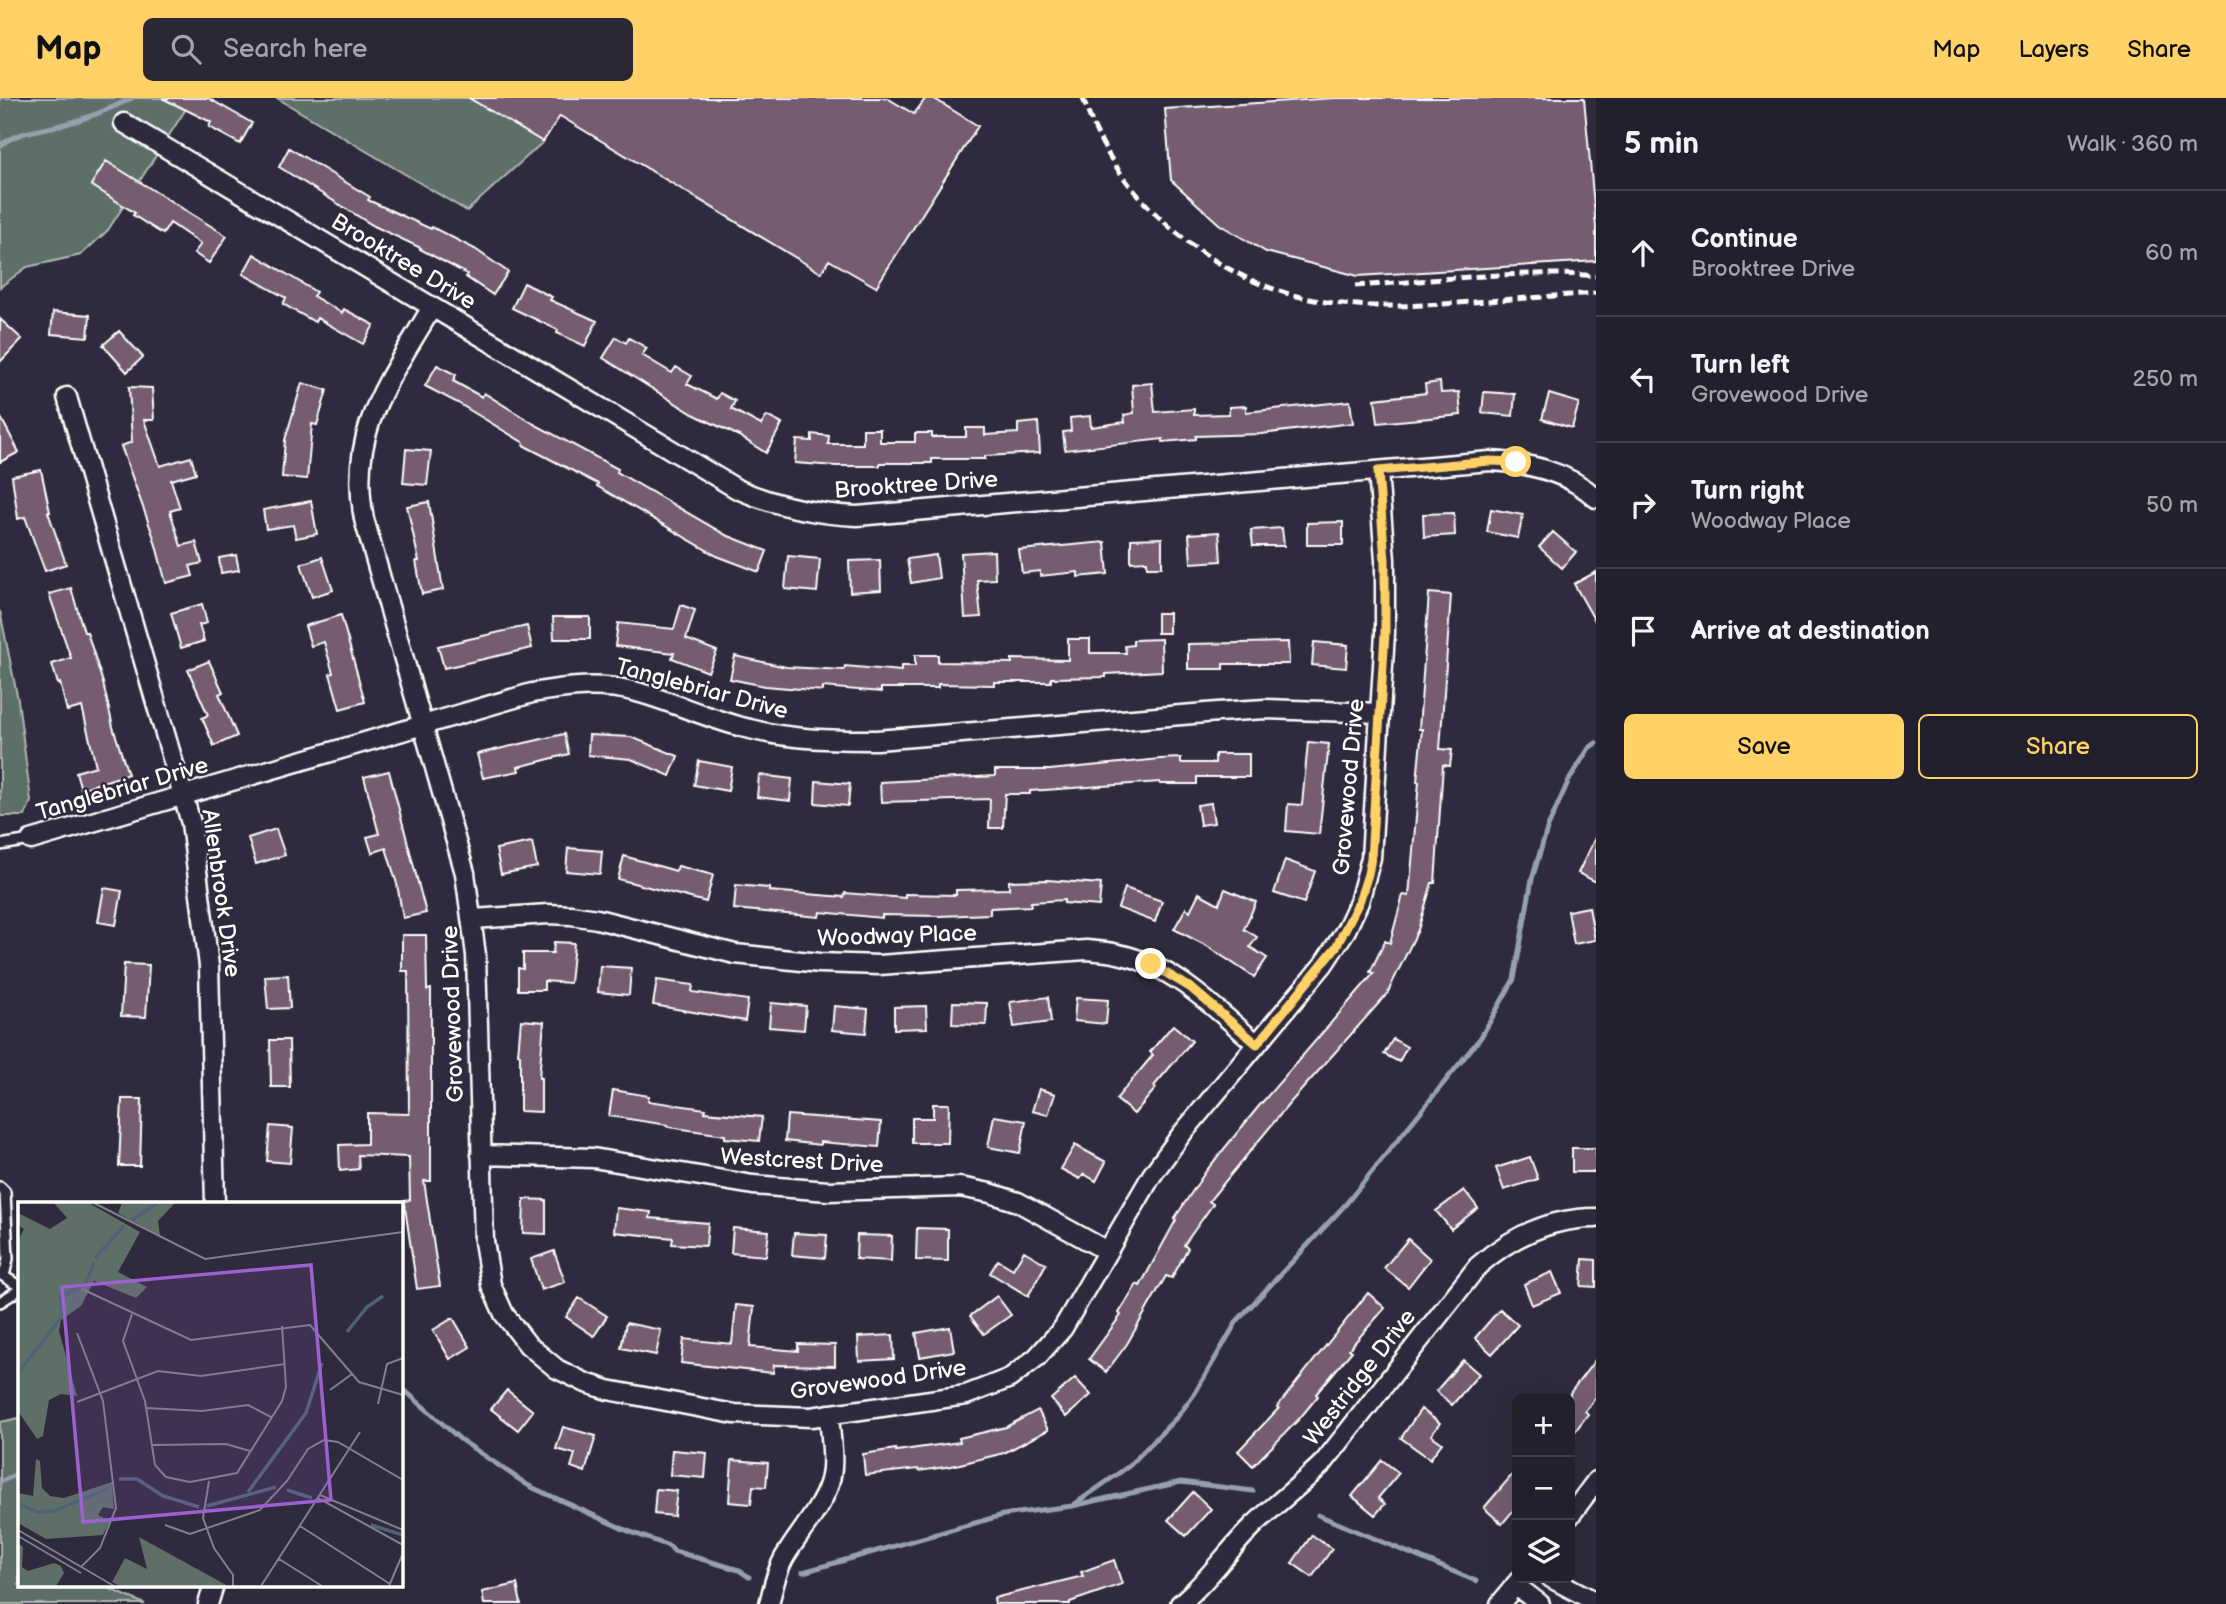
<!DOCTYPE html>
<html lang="en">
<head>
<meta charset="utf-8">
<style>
	:root { --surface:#23202e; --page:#2b2836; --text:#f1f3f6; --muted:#a3a3aa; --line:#403e4a; --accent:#ffd166 }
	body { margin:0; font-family:"Balsamiq Sans",sans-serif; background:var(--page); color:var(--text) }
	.controls { position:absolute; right:21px; bottom:21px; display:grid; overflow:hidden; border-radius:10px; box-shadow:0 7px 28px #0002 }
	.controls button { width:63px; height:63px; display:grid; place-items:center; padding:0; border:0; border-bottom:2px solid var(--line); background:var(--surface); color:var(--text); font:35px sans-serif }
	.stop { position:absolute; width:21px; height:21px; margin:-16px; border:5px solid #ffd166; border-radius:50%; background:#fff }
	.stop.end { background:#ffd166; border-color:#fff; box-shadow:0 2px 7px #0008 }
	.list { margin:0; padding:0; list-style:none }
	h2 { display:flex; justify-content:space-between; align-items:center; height:91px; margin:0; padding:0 28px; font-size:30px }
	h2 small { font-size:23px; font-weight:400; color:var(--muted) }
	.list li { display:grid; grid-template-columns:46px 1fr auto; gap:21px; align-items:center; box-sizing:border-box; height:126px; padding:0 28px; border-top:2px solid var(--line) }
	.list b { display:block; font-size:26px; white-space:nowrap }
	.list p { margin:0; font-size:23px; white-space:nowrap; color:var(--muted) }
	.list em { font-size:23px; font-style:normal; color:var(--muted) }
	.actions { display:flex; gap:14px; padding:21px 28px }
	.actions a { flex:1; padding:16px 0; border:2px solid var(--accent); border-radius:10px; text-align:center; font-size:24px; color:var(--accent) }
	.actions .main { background:var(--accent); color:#111 }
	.icon { flex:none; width:38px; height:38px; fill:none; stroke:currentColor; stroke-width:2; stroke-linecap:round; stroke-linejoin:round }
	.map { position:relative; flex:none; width:1596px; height:1506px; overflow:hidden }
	header { display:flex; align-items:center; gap:42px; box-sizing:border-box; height:98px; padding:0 35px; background:var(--accent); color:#111 }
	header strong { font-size:33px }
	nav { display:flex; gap:38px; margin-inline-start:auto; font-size:24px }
	.search { width:490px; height:63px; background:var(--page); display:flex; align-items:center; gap:18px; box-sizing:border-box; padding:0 24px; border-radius:10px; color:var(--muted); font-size:26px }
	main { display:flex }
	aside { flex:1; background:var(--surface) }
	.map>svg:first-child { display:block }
</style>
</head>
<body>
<header>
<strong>Map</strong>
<div class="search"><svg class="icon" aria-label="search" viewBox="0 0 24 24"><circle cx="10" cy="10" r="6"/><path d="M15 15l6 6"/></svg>Search here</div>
<nav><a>Map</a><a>Layers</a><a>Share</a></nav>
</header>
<main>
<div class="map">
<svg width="1596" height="1506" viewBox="0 0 1596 1506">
	<rect width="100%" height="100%" fill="#2f2a3d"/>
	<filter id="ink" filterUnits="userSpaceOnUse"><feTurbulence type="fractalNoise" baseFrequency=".0143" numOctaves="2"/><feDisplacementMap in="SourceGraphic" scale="14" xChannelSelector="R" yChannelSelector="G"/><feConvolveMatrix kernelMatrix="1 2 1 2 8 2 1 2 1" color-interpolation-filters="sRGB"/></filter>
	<g filter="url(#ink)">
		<path fill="#5d6f67" stroke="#aeb7b3" stroke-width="2" d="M0 0H193L108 132 81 157 27 169 0 189Z
			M277 0H469L543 44 467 113Z
			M0 513 18 602 31 703 25 718H0Z
			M19 1320V1487H101L145 1506H0V1324Z"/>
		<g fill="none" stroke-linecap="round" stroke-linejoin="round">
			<path stroke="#95a1af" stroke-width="5" d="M0 48C18 32 46 32 69 25 91 19 112 10 132 0
				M401 1289 461 1342 529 1388 628 1433 669 1448 674 1453 739 1472 749 1479
				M0 1384 19 1375
				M1072 1408 1129 1368 1178 1318 1195 1295 1237 1223 1345 1107 1481 939 1514 881 1532 781 1547 731 1568 684 1589 650 1596 645
				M1318 1417 1476 1483
				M803 1474 1003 1417 1072 1408 1181 1384 1253 1393"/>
		</g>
		<path fill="#745c6f" stroke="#fff" stroke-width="2" d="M162 0H208L252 25 240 46 209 29 211 24Z
			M469 0H887L914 16 926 0H933L978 28 876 189 829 162 821 175 560 18 543 44Z
			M1334 0H1584L1596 129V163L1358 178 1266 154 1219 126 1171 82 1165 11Z
			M289 50 370 99 368 102 431 131 432 129 475 151 508 174 493 197 466 179 467 176 420 151 421 150 374 128 279 69Z
			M106 63 227 138 209 165 194 155 201 146 170 125 163 136 133 117 135 115 91 87Z
			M254 156 316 194 313 198 342 215 344 211 374 227 363 246 317 220 315 224 283 206 286 200 243 176Z
			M524 185 552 199 550 202 597 223 585 248 557 235 558 232 512 210Z
			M53 214 90 217 88 239 51 236Z
			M0 221 22 241 0 264Z
			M119 233 143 259 127 274 103 247Z
			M616 239 626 245 629 240 647 250 642 257 672 275 676 269 692 278 687 286 717 301 720 295 735 303 731 311 761 327 767 318 782 326 766 355 739 338 693 316 603 260Z
			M437 267 456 277 453 283 482 299 484 295 534 326 618 371 617 374 726 437 767 453 759 474 717 458 597 388 598 386 523 347 524 345 458 305 425 288Z
			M1440 284 1441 295 1459 294 1461 317 1378 325 1375 301 1426 295 1425 286Z
			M302 285 327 292 317 327 312 326 307 381 282 379 285 342Z
			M1152 285 1155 314 1194 311V317L1229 316V309L1246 308V314L1350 303 1353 325 1261 336 1196 338V341L1163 344V341L1065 352 1063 334 1071 333 1070 320 1090 318 1091 329 1125 324 1124 317 1134 315 1132 287Z
			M129 289 152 290 154 322H144L160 368 191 359 196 375 171 382 180 410 170 413 181 448 196 444 202 465 190 468 193 478 166 485 154 440 121 348 132 344Z
			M1484 294 1515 296 1513 318 1482 315Z
			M1549 296 1579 305 1572 330 1542 321Z
			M0 318 19 354 0 364Z
			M1038 324 1040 355 985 358V361H932V365H880V368H836L795 365 797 342 812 343V336L829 338 828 346H863V331H880V344H915V335H932V339H966V330H985V337L1018 335V326Z
			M406 351 431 353 427 387 403 385Z
			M41 372 50 414H48L66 466 45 473 25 419 18 421 12 378Z
			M311 403 317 436 296 440 293 427 266 431 263 412Z
			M429 404 443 492 422 496 416 463H419L407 408Z
			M1491 411 1523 417 1518 440 1487 434Z
			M1454 415 1455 437 1424 439 1423 416Z
			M1343 424V447H1307V425Z
			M1282 430 1284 448H1253L1251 432Z
			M1219 434 1221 463 1191 465 1189 436Z
			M1553 434 1576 454 1562 470 1539 449Z
			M1162 440V469H1147V463L1131 464V441Z
			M1105 444 1108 476 1078 479V474L1040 478V473L1022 475 1019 452Z
			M994 453 995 481 977 482 981 519 965 520 961 455Z
			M236 457 239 472 221 475 219 460Z
			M936 457 939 480 911 485 907 461Z
			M788 458 820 461 817 494 785 491Z
			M322 459 333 492 312 499 301 466Z
			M880 462 881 492 850 494 849 463Z
			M1596 474V525L1574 486Z
			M71 490 84 534H87L103 585 113 629 128 676 81 691 76 674 96 668 82 609 67 613 60 585 58 586 52 566 71 560 49 496Z
			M1429 495 1451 497 1440 651 1452 652 1450 668 1443 667 1435 785H1432L1418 832 1387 896 1289 1006 1209 1103 1213 1106 1184 1147 1188 1150 1172 1180 1166 1178 1127 1246 1106 1274 1089 1261 1121 1217 1119 1215 1137 1186 1140 1188 1176 1122 1174 1121 1206 1073 1259 1008 1374 875 1370 874 1385 843 1390 845 1403 797 1409 798 1419 684H1417L1422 631H1419Z
			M202 506 207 525 199 527 204 543 181 550 171 515Z
			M681 507 695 512 686 541 717 553 708 574 672 560 674 555 615 548 618 525 674 531Z
			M1157 515H1169V535H1157Z
			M341 517 365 604 340 611 330 576 333 575 324 544 311 548 305 528Z
			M553 519H590V541H554Z
			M527 528 532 550 444 570 438 548Z
			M1068 541H1090V555H1126L1125 548 1133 547V542L1161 541 1162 573 1106 576V579L1051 580V584H994V587L938 586V590H881V594L823 589V593L765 588 730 581 735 558 786 569 844 572 845 568 901 573V568H915V557H938V564L1012 565V561L1068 562Z
			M1288 544 1289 566H1223V571H1188V546Z
			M1314 544 1348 547 1346 570 1312 567Z
			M209 563 223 594 219 596 237 638 214 648 202 620 208 617 188 572Z
			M564 636 569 656 518 669 519 673 483 680 477 656Z
			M589 637 631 639 678 658 670 678 631 661 588 657Z
			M1308 644 1329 646 1319 736 1286 733 1288 706 1302 707Z
			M1215 656H1249V679H1197V686H1160V684L1030 693V696H1005L1003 730H989L990 701 881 704 880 684 995 678V672H1050L1160 661 1181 660V665H1215Z
			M699 663 732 669 728 693 694 687Z
			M389 673 426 815 403 820 397 786 386 750 372 755 367 739 379 736 364 679Z
			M759 677 792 681 790 703 757 699Z
			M816 683 850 686 848 708 815 705Z
			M1211 705 1214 725 1200 727 1197 707Z
			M276 731 285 757 256 766 248 740Z
			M1596 738V784L1578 775Z
			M532 744 537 769 501 776 496 751Z
			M568 750 602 753 600 776 566 773Z
			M624 758 676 773 678 768 713 777 706 804 618 781Z
			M1285 762 1315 773 1304 805 1274 795Z
			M1047 782 1101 786 1099 808 1064 805V802L1031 804V808L990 810V816L939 818 882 817V820L820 814 819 819 734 811 736 787 769 790V793L844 799 845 795 905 800V796L956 797V792L1009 791V783Z
			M104 790 122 793 116 827 98 824Z
			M1125 790 1162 803 1155 824 1118 810Z
			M1225 791 1256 804 1244 831 1257 839 1250 849 1267 860 1254 879 1207 848 1174 831 1186 810 1190 813 1199 795 1219 806Z
			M1589 809 1595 842 1574 846 1568 813Z
			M402 837H426L427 892 431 891V1083H424L440 1188 417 1191 404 1103 410 1102 409 1059 358 1057 359 1071 340 1073 339 1047 367 1046V1015L409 1016 408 873H402Z
			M554 844 574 845 570 885 544 883V892H518V870L523 871V855H553Z
			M124 866 149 867 146 919 121 918Z
			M600 868 631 870 629 897 598 894Z
			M288 877 290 910 268 911 265 878Z
			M657 882 693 887 692 894 748 902 745 923 653 907Z
			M1048 899 1051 924 1014 929 1010 904Z
			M1076 900 1108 902 1106 926 1074 923Z
			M953 904 987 905 986 927 952 926Z
			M771 905 806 908 804 932 769 929Z
			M834 908 868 911 866 935 832 932Z
			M926 908 927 930 894 931V909Z
			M521 922 544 924 539 980H541V1014L520 1013V957L518 956Z
			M1173 927 1192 943 1154 988 1156 990 1134 1016 1116 1001 1153 957 1150 954Z
			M1393 941 1407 949 1399 964 1384 956Z
			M270 942H289L290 989H271Z
			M1039 991 1055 996 1048 1017 1032 1013Z
			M613 992 649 998 648 1003 706 1011 705 1014 762 1019 759 1043 725 1040V1037L668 1029V1027L609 1018Z
			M122 1001H142L140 1068H119Z
			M933 1006H949L948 1045H912V1020H933Z
			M787 1017 881 1024 879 1049 820 1044V1047L785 1043Z
			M994 1018 1026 1023 1020 1055 988 1049Z
			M270 1028 293 1030 290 1065 267 1063Z
			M1075 1047 1106 1064 1096 1083 1084 1076 1080 1081 1061 1071Z
			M1572 1050H1596V1074H1572Z
			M1530 1059 1538 1081 1504 1092 1496 1070Z
			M1464 1092 1478 1110 1451 1131 1436 1113Z
			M524 1101 546 1102V1136L523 1135Z
			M616 1110 651 1114 650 1120 708 1125 706 1148 672 1146 673 1140 614 1134Z
			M733 1130 769 1133 766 1158 731 1155Z
			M917 1130 948 1131V1163L916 1162Z
			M794 1135 827 1137 825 1160 792 1157Z
			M857 1137 892 1138 891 1163 856 1161Z
			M1408 1141 1430 1161 1408 1189 1384 1170Z
			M554 1153 565 1184 541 1192 531 1161Z
			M1024 1153 1046 1166 1028 1198 990 1175 998 1162 1013 1171Z
			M1583 1161 1596 1162V1189L1581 1188Z
			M1552 1174 1561 1195 1532 1207 1524 1186Z
			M1368 1195 1385 1210 1349 1251 1352 1253 1316 1296 1318 1298 1300 1320 1253 1368 1238 1353 1279 1310 1277 1309Z
			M997 1198 1011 1217 984 1236 970 1218Z
			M579 1200 607 1218 594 1238 566 1219Z
			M736 1207 754 1209 750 1249 798 1253V1246L835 1247V1268L774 1267 773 1275 681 1265 684 1241 732 1246Z
			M1500 1211 1518 1227 1492 1256 1475 1240Z
			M453 1220 470 1249 450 1261 433 1232Z
			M626 1225 661 1232 656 1257 621 1250Z
			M950 1229 954 1253 920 1259 916 1235Z
			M893 1237 894 1261 859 1263 858 1239Z
			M1596 1261V1299L1585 1313 1588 1316 1570 1340V1295Z
			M1463 1262 1479 1276 1452 1307 1436 1293Z
			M1075 1280 1091 1297 1066 1319 1051 1301Z
			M507 1292 533 1313 518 1332 491 1311Z
			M1421 1311 1440 1325 1431 1337 1442 1345 1430 1361 1401 1340Z
			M1038 1312 1048 1332 1004 1355 952 1368 919 1373 918 1371 865 1377 863 1356 896 1351V1353L960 1344 959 1340 1006 1329Z
			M563 1329 596 1338 585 1374 571 1369 575 1356 556 1351Z
			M672 1352 707 1355 705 1380 670 1377Z
			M732 1362 768 1365 766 1389 753 1388 751 1406 729 1404Z
			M1382 1362 1399 1375 1378 1400 1385 1406 1375 1417 1352 1398Z
			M1517 1371V1408L1502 1426 1484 1410Z
			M656 1391 677 1393 674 1418 654 1416Z
			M1193 1394 1211 1411 1186 1438 1168 1422Z
			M1312 1437 1332 1451 1312 1479 1292 1465Z
			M1114 1462 1122 1486 1070 1504V1506H995L994 1500 1083 1478 1081 1474Z
			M517 1486 521 1506H484L482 1494Z"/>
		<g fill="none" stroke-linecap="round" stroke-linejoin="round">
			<g stroke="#fff" stroke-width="14">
				<path id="service" d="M0 747 31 742
					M0 1089 5 1094 8 1161 4 1178
					M0 1176 19 1188
					M0 1204 19 1192"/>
			</g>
			<g stroke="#fff" stroke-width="23">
				<path id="minor" d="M124 25 737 391C776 408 814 416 857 418L1490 363C1528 365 1567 373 1596 400
					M432 209C390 282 347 332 364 421L465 775 476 857 484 1143 491 1187 504 1216 528 1247 557 1271 586 1285 608 1292 734 1316 811 1319 966 1297 1010 1280 1037 1259 1063 1230 1152 1077 1181 1037 1323 867 1346 832 1359 804 1371 760 1385 535V462L1378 373
					M67 299 191 725 209 868 215 1105
					M31 742 532 595C566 589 599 585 633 593 672 603 710 622 750 631 792 642 834 642 877 642L1218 614 1265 611 1380 615
					M473 821 548 816 571 817 597 821 735 856 820 865 879 867 1086 852C1096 853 1107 853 1118 856 1174 867 1215 911 1257 946
					M481 1057 593 1060 753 1087 828 1093 960 1089 990 1095 1018 1104 1107 1153
					M1570 1418 1596 1383
					M1551 1480 1596 1504
					M1515 1487 1540 1506
					M208 1506 214 1487
					M769 1506C773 1490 776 1474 784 1460 798 1436 820 1413 829 1386 836 1365 830 1338 829 1316
					M1180 1506C1207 1484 1226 1455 1251 1430 1274 1407 1301 1387 1324 1364L1478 1168C1512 1138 1550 1120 1596 1120
					M1500 1506 1521 1480"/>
			</g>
			<use href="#service" stroke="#2f2a3d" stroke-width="9"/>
			<use href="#minor" stroke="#2f2a3d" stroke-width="18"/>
			<path stroke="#fff" stroke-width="5" stroke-dasharray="10 5" stroke-linecap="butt" d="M1083 0C1097 45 1126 89 1160 120 1198 156 1242 183 1293 197 1351 213 1414 208 1473 204 1514 201 1555 198 1596 195
				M1355 188C1434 183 1517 171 1596 178"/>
		</g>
	</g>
	<g fill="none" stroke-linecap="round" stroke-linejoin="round" filter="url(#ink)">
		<path stroke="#ffd166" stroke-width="9" d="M1151 866 1191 890 1257 946 1336 849 1359 804 1368 776 1371 760 1385 535V462L1378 373 1490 363 1516 364"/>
	</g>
	<g text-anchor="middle" stroke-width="5" stroke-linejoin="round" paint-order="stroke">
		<g font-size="23" fill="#fff" stroke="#2f2a3d">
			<text transform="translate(404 163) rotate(31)" y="8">Brooktree Drive</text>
			<text transform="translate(916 386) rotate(-4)" y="8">Brooktree Drive</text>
			<text transform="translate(702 590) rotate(15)" y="8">Tanglebriar Drive</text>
			<text transform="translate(1348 689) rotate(-85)" y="8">Grovewood Drive</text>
			<text transform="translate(122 690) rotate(-16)" y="8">Tanglebriar Drive</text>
			<text transform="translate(222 795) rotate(82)" y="8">Allenbrook Drive</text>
			<text transform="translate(897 837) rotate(-2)" y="8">Woodway Place</text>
			<text transform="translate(452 916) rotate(-92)" y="8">Grovewood Drive</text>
			<text transform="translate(802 1062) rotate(3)" y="8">Westcrest Drive</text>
			<text transform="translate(1359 1279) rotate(-52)" y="8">Westridge Drive</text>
			<text transform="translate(878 1281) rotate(-8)" y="8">Grovewood Drive</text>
		</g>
	</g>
	<g transform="translate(18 1104)">
		<rect width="385" height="385" fill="#2f2a3d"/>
		<path d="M36 1H71L122 30 100 70 129 85 118 96 76 79 63 104 43 118 41 129 59 194 43 192 31 198 25 234 19 237 0 209V39L6 27 0 23V11L32 27 49 16ZM104 1H157L140 19 142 34 100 11ZM18 257 22 259 24 286 32 294 46 296 94 280 96 307 85 305 80 313 92 319 85 333 28 337 0 321V291L15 294ZM121 335 210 384H102L94 380 107 356 129 367ZM0 341 5 345 4 365 10 369 36 361 43 364 46 371 38 384H0Z" fill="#5d6f67"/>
		<path fill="none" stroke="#4e6279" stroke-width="3.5" d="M112 19 140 1M77 56 106 24M329 130 349 105 365 94M0 171 45 113 43 95 68 81 76 60M101 277H119L145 294 181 305M269 288 294 296M230 290 288 211 304 161M0 301 19 310 36 309 91 286M189 304 258 285M353 323 385 333"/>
		<path fill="none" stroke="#827f8b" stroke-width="2" d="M76 1 187 57 385 30M64 87 173 138 292 123 341 180 385 193M114 112 105 139 127 199 137 263 148 275 172 280 219 271 264 199 268 185 264 124M59 131 85 199 98 306 82 346 63 365M312 188 334 172M59 200 140 169 183 174 267 162M360 202 369 162 385 156M129 206 184 209 230 203 253 215M134 243 208 242 232 249M191 279 185 316 196 346 215 373V384M302 293 385 328M300 296 385 343M147 323 172 332 242 308 269 279 290 247 306 238 320 240 385 278M282 324 372 382M0 328 96 384M0 334 63 371M261 357 304 384M243 384 342 230M371 384 385 351"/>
		<path fill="#9c61cf" fill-opacity="0.15" stroke="#9c61cf" stroke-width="3.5" d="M293 63 313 298 65 320 44 85Z"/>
		<rect width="385" height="385" fill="none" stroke="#fff" stroke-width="3.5"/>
	</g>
</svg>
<div class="controls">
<button>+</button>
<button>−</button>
<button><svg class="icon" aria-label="layers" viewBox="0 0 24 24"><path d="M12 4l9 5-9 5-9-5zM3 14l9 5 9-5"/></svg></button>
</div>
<div class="stop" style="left:1516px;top:364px"></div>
<div class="stop end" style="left:1151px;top:866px"></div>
</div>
<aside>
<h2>5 min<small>Walk · 360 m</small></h2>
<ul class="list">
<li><svg class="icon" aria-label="ahead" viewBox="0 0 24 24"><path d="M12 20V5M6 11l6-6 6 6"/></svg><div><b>Continue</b><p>Brooktree Drive</p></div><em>60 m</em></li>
<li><svg class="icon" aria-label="left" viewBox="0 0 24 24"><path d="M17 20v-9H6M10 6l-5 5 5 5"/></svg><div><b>Turn left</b><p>Grovewood Drive</p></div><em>250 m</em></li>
<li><svg class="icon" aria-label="right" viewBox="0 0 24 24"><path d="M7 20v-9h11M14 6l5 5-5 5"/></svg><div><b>Turn right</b><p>Woodway Place</p></div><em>50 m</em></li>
<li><svg class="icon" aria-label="arrive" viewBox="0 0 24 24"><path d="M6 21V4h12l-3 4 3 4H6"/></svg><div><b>Arrive at destination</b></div></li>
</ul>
<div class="actions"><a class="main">Save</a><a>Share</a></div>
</aside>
</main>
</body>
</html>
